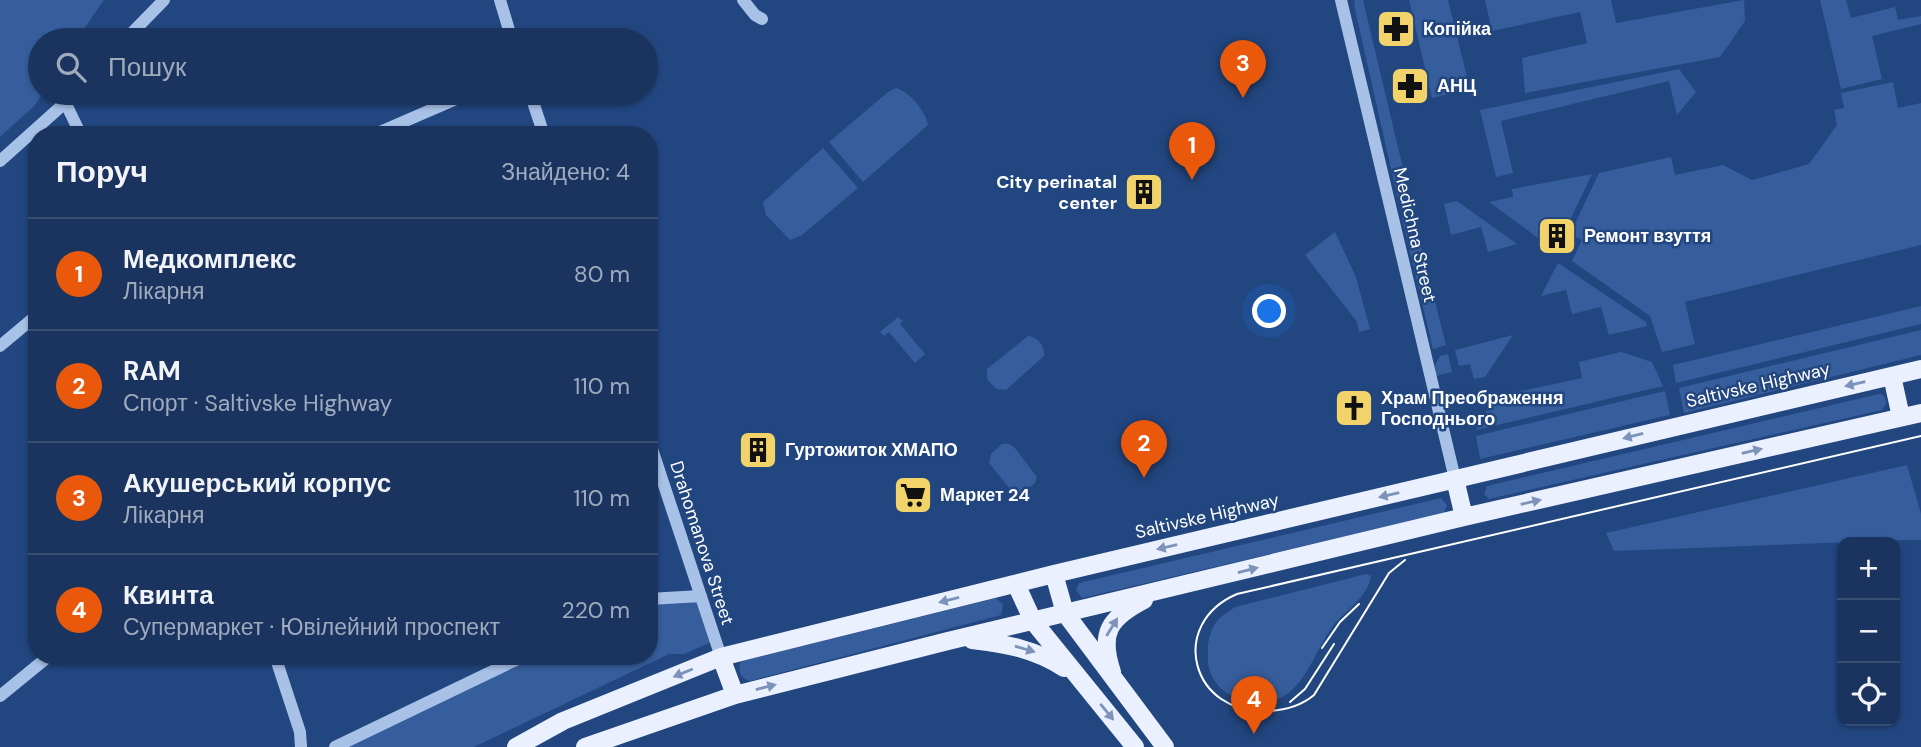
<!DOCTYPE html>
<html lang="uk">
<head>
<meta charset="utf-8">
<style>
	:root { --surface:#1a345f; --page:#273f68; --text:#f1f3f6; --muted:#9faabd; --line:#384f74; --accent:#ea580c }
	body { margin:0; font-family:"DM Sans",sans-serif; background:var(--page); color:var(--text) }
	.controls { position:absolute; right:21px; bottom:21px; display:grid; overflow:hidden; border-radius:14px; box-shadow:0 2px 5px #0004 }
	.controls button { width:63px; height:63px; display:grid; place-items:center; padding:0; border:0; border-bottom:2px solid var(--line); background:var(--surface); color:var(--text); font:35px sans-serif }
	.you { position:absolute; left:1270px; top:312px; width:24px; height:24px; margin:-18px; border:5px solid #fff; border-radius:50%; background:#1a73e8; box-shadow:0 0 0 10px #1a73e833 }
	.badge { display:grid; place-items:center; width:46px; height:46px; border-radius:50%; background:var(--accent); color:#fff; font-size:23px; font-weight:700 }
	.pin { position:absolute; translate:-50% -58px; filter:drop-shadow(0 2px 4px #0008) }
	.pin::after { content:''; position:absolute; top:37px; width:24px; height:21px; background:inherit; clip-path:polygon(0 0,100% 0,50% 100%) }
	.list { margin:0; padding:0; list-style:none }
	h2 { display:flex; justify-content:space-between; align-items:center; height:91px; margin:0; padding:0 28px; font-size:30px }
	h2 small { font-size:23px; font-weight:400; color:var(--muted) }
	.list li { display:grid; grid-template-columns:46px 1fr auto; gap:21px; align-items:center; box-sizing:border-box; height:112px; padding:0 28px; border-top:2px solid var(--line) }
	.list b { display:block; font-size:26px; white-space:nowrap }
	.list p { margin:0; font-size:23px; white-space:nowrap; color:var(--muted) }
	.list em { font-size:23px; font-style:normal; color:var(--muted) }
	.icon { flex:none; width:38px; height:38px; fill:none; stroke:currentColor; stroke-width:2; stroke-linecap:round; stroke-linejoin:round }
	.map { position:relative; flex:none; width:1921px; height:747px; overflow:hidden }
	.search { position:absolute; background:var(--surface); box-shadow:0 2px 5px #0004; left:28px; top:28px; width:630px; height:77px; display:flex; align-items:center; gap:18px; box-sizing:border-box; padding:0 24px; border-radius:38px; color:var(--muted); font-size:26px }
	.panel { position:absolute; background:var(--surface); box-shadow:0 2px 5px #0004; left:28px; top:126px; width:630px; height:539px; border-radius:28px }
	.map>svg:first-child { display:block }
</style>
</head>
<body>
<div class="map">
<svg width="1921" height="747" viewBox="0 0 1921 747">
	<rect width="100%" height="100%" fill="#22467f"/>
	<path fill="#365e9d" d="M0 0H104L76 40H40V93H43L34 106 0 137Z
		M1355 0H1363L1411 202 1399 204 1354 5Z
		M1409 0H1448L1470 89 1432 98Z
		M1485 0H1611L1616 23 1744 0 1745 21 1720 57 1525 93 1522 58 1587 43 1580 12 1492 31Z
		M1820 0H1846L1851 18 1895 7 1898 20 1921 16V24L1872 36 1882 79 1841 89Z
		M1679 69 1696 92 1677 115 1669 81 1501 121 1513 173 1496 177 1480 110Z
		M1893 82 1898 108 1921 103V245L1685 302 1695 344 1662 352 1650 316 1572 261 1582 240 1570 234 1599 173 1671 157 1675 175 1723 165 1752 180 1809 164 1837 125 1834 110 1844 108 1841 93Z
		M896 88C909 91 926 112 928 125L863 182 829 142 888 92Z
		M823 148 858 188 802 235 790 240 766 215 763 202Z
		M1592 174 1564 233 1553 228 1545 243 1489 202 1513 197 1512 189Z
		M1457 201 1517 244 1488 252 1481 227 1451 235 1444 204Z
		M1413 215 1446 345 1433 349 1402 218Z
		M1335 232 1356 277 1370 329 1359 332 1357 322 1305 255Z
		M1558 263 1646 322 1647 326 1609 335 1601 307 1572 314 1566 290 1541 296Z
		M1921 306V324L1676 383 1673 365Z
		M898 317 903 321 900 324 925 354 915 363 889 332 884 336 880 332Z
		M1921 330V355L1684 413 1679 388Z
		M1513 335 1485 377 1474 379 1470 364 1459 366 1455 350Z
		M1028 336C1038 337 1045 346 1044 356L1006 390 996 389 987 379V369Z
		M1621 352 1652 362 1663 386 1476 430 1494 397 1582 378 1579 362Z
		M1448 354 1452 372 1436 376 1435 365 1440 356Z
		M1665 391 1670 415 1480 459 1476 436Z
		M1879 394 1883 395 1887 402 1882 410 1489 499 1484 494 1487 486Z
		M1002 444H1009L1014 447 1037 477 1035 483 1020 494 1010 489 989 463 991 454Z
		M1907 465 1921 514V540H1902L1614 551 1606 533Z
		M1441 498 1447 505 1444 513 1082 598 1076 590 1079 583Z
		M1366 574 1371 576C1368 598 1344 611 1332 627 1317 648 1308 679 1287 694 1263 711 1219 701 1210 671 1207 663 1208 653 1208 645 1209 636 1212 627 1218 620 1222 615 1230 611 1235 607Z
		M701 596 716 640 684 654H669L474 747H335L524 656H649V599Z
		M996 598 1003 605 1001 615 750 681C742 679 738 672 740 663L743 661Z"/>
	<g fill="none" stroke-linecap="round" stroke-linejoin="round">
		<path stroke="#a8c1e7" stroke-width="12" d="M500 0 512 40
			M743 0 755 15 762 19
			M1341 0 1455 479
			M125 40 164 0
			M530 93 544 135
			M66 104 81 135
			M373 135 470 93
			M0 161 76 93
			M0 346 37 315
			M649 440 721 657
			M649 599 701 596
			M275 656 300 732 301 747
			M0 696 49 656
			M335 747 524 656"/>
		<path stroke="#eaf0fd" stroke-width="18" d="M1892 376 1901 417
			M1455 479 1464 517
			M1054 574 1065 613 1165 747
			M1016 584 1033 621 1135 747
			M972 640C1006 644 1035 649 1064 668
			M721 657 735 695
			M1112 672C1099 633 1109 618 1144 600
			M516 747 563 721 721 657 1054 574 1921 369
			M585 747 735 695 948 641 1464 517 1921 413"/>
		<path stroke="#fff" stroke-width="2" d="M1405 560 1389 573 1314 695C1301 706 1286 710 1269 711 1191 716 1167 624 1237 594L1921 436
			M1322 648 1340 622 1359 604
			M1290 702 1305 689 1334 644"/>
	</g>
	<defs><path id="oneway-solid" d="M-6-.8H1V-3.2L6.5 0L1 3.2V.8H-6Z" transform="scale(1.75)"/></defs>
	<g fill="#7c92b8">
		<use href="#oneway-solid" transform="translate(1855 384) rotate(167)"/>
		<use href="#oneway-solid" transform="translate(1633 436) rotate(166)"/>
		<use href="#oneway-solid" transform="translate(1752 451) rotate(-13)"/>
		<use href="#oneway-solid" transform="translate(1389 495) rotate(167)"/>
		<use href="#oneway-solid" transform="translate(1531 502) rotate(-13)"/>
		<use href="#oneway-solid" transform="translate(1167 547) rotate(167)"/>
		<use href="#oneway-solid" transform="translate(1248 570) rotate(-14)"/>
		<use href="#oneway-solid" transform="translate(949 600) rotate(166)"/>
		<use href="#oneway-solid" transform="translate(1112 627) rotate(-58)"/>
		<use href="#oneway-solid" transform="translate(1025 649) rotate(16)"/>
		<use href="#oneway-solid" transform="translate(683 673) rotate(158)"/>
		<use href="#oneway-solid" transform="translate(766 687) rotate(-14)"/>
		<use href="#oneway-solid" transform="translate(1107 712) rotate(51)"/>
	</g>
	<defs>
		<g id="pharmacy-square" transform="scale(2.0125)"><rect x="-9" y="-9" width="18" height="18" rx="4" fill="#f2d36a" stroke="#22467f"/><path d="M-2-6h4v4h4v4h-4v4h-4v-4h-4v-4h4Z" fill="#111"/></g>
		<g id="building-square" transform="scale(2.0125)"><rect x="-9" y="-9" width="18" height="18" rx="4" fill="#f2d36a" stroke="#22467f"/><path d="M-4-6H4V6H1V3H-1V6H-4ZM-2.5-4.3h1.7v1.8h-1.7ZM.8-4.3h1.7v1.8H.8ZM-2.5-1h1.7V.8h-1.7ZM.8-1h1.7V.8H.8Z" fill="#111"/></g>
		<g id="church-square" transform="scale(2.0125)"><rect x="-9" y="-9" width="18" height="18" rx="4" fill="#f2d36a" stroke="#22467f"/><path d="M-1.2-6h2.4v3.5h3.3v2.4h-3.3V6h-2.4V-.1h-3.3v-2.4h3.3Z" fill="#111"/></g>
		<g id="supermarket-square" transform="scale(2.0125)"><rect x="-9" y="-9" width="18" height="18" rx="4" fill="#f2d36a" stroke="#22467f"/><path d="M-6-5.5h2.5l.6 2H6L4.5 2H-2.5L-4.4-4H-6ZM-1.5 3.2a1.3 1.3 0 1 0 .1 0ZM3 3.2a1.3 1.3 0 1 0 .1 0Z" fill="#111"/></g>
	</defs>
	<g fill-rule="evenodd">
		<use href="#pharmacy-square" x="1396" y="29"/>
		<use href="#pharmacy-square" x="1410" y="86"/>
		<use href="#building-square" x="1144" y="192"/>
		<use href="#building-square" x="1557" y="236"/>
		<use href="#church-square" x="1354" y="408"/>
		<use href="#building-square" x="758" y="450"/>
		<use href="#supermarket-square" x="913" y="495"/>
	</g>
	<g text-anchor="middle" stroke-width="5" stroke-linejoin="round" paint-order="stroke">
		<g font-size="18" font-weight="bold" fill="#fff" stroke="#22467f" text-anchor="start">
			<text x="1423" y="35">Копійка</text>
			<text x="1437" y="92">АНЦ</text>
			<text x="1117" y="188" text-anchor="end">City perinatal<tspan x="1117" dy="21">center</tspan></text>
			<text x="1584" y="242">Ремонт взуття</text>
			<text x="1381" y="404">Храм Преображення<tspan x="1381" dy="21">Господнього</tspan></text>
			<text x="785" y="456">Гуртожиток ХМАПО</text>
			<text x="940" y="501">Маркет 24</text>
		</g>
		<g font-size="18" fill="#fff" stroke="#22467f">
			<text transform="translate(1415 235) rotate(77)" y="6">Medichna Street</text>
			<text transform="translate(1758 385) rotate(-13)" y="6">Saltivske Highway</text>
			<text transform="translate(1207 516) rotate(-13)" y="6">Saltivske Highway</text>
			<text transform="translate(702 543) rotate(72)" y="6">Drahomanova Street</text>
		</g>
	</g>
</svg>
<div class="controls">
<button>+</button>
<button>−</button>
<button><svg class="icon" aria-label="locate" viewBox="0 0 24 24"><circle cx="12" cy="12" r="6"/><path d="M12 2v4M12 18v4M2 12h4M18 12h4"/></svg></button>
</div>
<div class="you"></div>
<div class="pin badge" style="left:1192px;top:180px">1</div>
<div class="pin badge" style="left:1144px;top:478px">2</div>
<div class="pin badge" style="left:1243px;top:98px">3</div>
<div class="pin badge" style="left:1254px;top:734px">4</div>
<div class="search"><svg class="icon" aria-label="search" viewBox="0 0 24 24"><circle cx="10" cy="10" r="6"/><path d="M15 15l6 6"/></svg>Пошук</div>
<section class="panel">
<h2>Поруч<small>Знайдено: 4</small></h2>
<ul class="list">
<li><span class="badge">1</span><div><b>Медкомплекс</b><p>Лікарня</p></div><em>80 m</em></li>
<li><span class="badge">2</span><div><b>RAM</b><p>Спорт · Saltivske Highway</p></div><em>110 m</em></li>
<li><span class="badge">3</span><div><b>Акушерський корпус</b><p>Лікарня</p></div><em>110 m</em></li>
<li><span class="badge">4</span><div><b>Квинта</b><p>Супермаркет · Ювілейний проспект</p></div><em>220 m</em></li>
</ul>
</section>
</div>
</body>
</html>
